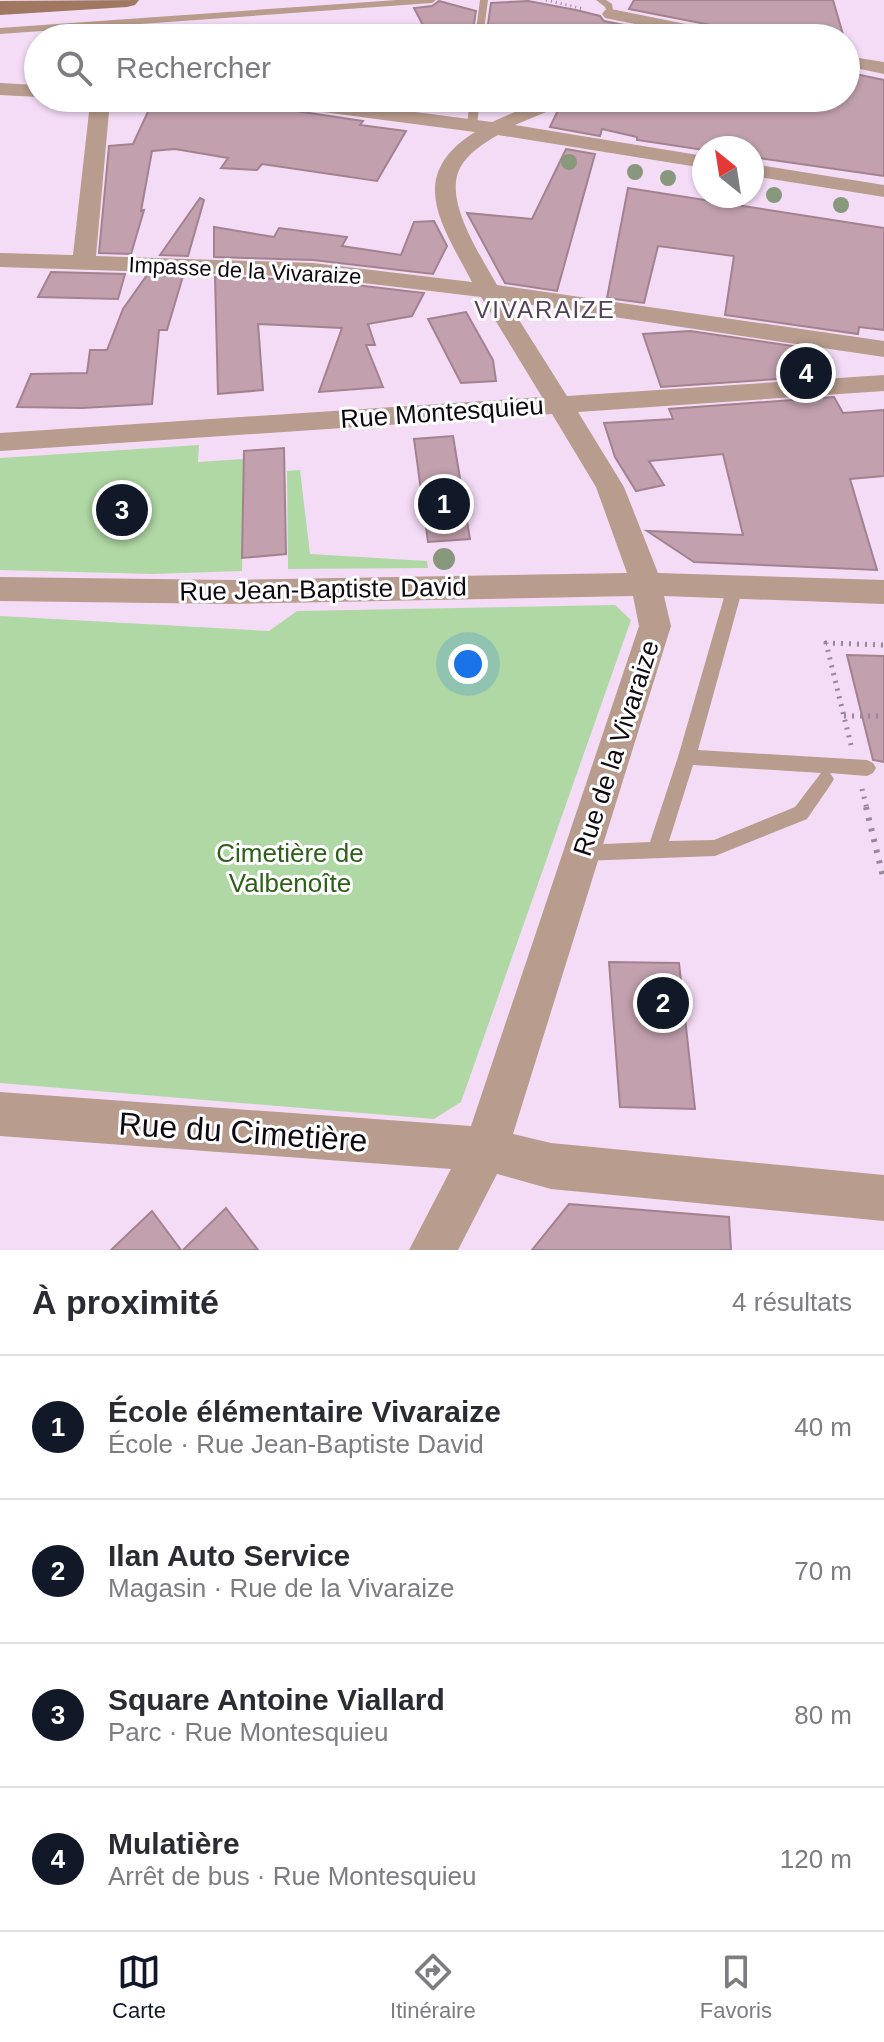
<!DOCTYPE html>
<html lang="fr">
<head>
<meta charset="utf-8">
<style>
	:root { --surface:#fff; --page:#f7f7f7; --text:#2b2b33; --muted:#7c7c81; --line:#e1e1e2; --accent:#111827 }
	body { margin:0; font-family:Arial,sans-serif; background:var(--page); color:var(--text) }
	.compass { position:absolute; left:692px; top:136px; width:72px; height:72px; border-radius:50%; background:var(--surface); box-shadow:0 2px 6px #0004; rotate:330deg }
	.you { position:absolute; left:468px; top:664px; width:28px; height:28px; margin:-20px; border:6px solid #fff; border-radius:50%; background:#1a73e8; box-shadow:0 0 0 12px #1a73e833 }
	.badge { display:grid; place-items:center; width:52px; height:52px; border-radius:50%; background:var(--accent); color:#fff; font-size:26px; font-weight:700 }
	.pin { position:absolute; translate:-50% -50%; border:4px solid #fff; box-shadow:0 2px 8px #0006 }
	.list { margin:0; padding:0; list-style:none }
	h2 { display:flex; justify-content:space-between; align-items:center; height:104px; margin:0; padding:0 32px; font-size:34px }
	h2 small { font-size:26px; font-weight:400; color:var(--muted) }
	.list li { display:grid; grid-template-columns:52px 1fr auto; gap:24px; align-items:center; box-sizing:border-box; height:144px; padding:0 32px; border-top:2px solid var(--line) }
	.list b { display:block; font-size:30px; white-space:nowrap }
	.list p { margin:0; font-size:26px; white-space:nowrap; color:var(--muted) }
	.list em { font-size:26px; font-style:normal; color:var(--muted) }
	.icon { flex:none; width:44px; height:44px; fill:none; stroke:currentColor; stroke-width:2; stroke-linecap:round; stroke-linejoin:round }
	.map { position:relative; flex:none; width:884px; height:1250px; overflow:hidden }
	.search { position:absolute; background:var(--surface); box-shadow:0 2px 6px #0004; left:24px; right:24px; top:24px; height:88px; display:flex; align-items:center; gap:20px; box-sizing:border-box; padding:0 28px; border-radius:44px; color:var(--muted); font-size:30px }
	.sheet { height:680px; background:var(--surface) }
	nav { display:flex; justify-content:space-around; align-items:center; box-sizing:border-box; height:112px; border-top:2px solid var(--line); background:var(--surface); font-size:22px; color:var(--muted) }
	nav a { display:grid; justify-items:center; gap:4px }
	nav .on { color:var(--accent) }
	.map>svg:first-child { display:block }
</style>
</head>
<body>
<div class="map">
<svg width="884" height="1250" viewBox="0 0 884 1250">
	<rect width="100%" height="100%" fill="#f4dcf7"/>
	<path fill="#b0d8a4" d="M199 445 198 462 244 459 242 571 152 574 0 570V458Z
		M300 470 310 554 427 561 428 568 288 569 287 471Z
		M615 605 631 620 461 1102 434 1119 0 1083V616L269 631 297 611Z"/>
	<path fill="#c2a0ae" stroke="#a38290" stroke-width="2" d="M634 0H833L844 38H777L629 9Z
		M439 1 476 11 472 37 465 33 462 38 429 37 414 8 432 6Z
		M528 1 576 10 600 16 604 21 690 38H486L491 3Z
		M846 72 884 80V176L752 157V148L704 150 637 140V137L602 129 600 136 550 127 558 110 571 105 576 98H783L799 101 801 98H846Z
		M152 103 256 105 363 121 360 125 406 131 377 181 262 164 257 170 221 168 228 158 175 149 152 151 141 211 144 210 131 254 99 253 109 146 133 144Z
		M566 149 595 154 557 291 505 283 467 213 532 219Z
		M628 188 884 228V330L859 327 858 334 725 315 734 256 658 246 644 303 607 298Z
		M200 198 204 200 188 256 160 255Z
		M434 221 447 246 433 274 313 260 214 257V227L274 237 279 228 347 237 342 246 401 255 414 222Z
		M51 272 125 274 118 299 38 297Z
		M147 275 183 276 167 330H159L152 404 82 408 17 407 31 374 87 373 90 350H107L123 309Z
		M215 277 313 280 424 293 412 316 368 324 375 345H366L383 387 319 392 342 328 258 324 263 390 218 394Z
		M466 312 493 360 496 381 461 383 428 319Z
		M690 331 806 348 822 376 661 387 643 334Z
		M834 397 843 413 884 410V476L850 479 877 570 694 562 647 531 743 535 723 454 649 461 664 485 636 491 615 457 604 423 673 419 669 409Z
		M453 436 470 539 428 542 414 439Z
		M284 448 286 554 242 558 244 451Z
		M847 655 884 656V762L873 760Z
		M609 962 679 963 695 1109 620 1107Z
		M569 1204 729 1217 731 1250H532Z
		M226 1208 258 1250H183Z
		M152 1211 181 1250H111Z"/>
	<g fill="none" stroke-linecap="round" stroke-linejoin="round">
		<path stroke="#99879b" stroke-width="3" stroke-dasharray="1 4" stroke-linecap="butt" d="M546 0 584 9"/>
		<path stroke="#99879b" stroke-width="5" stroke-dasharray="2 6" stroke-linecap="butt" d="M844 716H884
			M851 745 826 643 884 645
			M862 789 867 809"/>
		<path stroke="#99879b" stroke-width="6" stroke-dasharray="3 8" stroke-linecap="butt" d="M866 807 884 881"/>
		<path fill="#b89c8d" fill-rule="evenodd" d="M397 0H436L432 3 0 34V28Z
			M480 0H488L483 38H475Z
			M596 0H606L612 4 614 16H608L605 7Z
			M470 98H480L477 125 472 128 467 125Z
			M735 581 743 587 698 750 867 760 873 763 876 768 873 773 867 776 830 773 834 779 831 784 807 819 715 856 582 861 575 859 573 853 575 847 582 845 650 842 678 757 727 587ZM693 765 821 773 795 807 714 840 669 841Z"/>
		<path fill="#b89c8d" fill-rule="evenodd" d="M611 9 731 33 740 38H705L605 18 602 14 605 10Z
			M846 56 884 62V74L846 66Z
			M0 83 38 85V97L0 95Z
			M252 98H307L492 122 546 98H573L570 102 515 125 704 156V168L498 135C484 143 468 153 460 168 443 200 481 256 497 285L884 341V357L507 301 567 396 884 375V391L578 412 624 487 658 573 884 580V604L664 596 671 626 513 1134 551 1143 884 1175V1221L551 1189 497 1174 458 1250H409L451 1169 0 1136V1092L471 1126 639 626 633 596 231 604 0 601V577L231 580 627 573 596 487 552 414 0 451V433L542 397 481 297 313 277 0 267V253L73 255 89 112 99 106 109 112 96 256 313 263 472 282C442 225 405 176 475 132L262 104Z
			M752 164 884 185V197L752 176Z"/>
		<path fill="#a07862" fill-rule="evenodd" d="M139 0 135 5 127 7 0 15V1Z"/>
	</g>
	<g fill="#87987c">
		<circle cx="569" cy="162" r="8"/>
		<circle cx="635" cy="172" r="8"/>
		<circle cx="668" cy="178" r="8"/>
		<circle cx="774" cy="195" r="8"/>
		<circle cx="841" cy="205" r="8"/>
		<circle cx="444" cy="559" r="11"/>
	</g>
	<g text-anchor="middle" stroke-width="6" stroke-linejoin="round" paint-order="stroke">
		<g font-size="22" fill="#100810" stroke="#fff">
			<text transform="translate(245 270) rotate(3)" y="8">Impasse de la Vivaraize</text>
		</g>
		<g font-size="24" letter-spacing="2" fill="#564258" stroke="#fff">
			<text x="545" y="318">VIVARAIZE</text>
		</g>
		<g font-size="26" fill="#100810" stroke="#fff">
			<text transform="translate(442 412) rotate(-4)" y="9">Rue Montesquieu</text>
			<text transform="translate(323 589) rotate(-1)" y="9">Rue Jean-Baptiste David</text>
			<text transform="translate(616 748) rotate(-72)" y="9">Rue de la Vivaraize</text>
		</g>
		<g font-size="26" fill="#2d6118" stroke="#fff">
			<text x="290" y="862">Cimetière de<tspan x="290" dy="30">Valbenoîte</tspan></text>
		</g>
		<g font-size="32" fill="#100810" stroke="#fff">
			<text transform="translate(243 1132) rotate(4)" y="11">Rue du Cimetière</text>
		</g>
	</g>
</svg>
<svg class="compass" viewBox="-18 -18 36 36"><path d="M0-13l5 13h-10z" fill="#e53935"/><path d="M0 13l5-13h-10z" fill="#7c7c81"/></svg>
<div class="you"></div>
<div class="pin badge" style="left:444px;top:504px">1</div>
<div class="pin badge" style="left:663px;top:1003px">2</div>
<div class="pin badge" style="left:122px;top:510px">3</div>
<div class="pin badge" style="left:806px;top:373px">4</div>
<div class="search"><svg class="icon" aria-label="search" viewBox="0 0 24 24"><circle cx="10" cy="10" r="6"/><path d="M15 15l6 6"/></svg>Rechercher</div>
</div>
<section class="sheet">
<h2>À proximité<small>4 résultats</small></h2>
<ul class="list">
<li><span class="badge">1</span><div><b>École élémentaire Vivaraize</b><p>École · Rue Jean-Baptiste David</p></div><em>40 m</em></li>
<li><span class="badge">2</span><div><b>Ilan Auto Service</b><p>Magasin · Rue de la Vivaraize</p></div><em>70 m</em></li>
<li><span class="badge">3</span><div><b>Square Antoine Viallard</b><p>Parc · Rue Montesquieu</p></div><em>80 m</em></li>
<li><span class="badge">4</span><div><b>Mulatière</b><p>Arrêt de bus · Rue Montesquieu</p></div><em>120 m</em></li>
</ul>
</section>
<nav>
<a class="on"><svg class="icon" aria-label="map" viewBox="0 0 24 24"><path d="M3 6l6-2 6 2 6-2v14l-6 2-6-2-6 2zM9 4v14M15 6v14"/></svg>Carte</a>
<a><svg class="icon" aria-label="directions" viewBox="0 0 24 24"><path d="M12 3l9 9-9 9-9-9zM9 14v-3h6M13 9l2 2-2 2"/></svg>Itinéraire</a>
<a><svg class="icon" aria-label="saved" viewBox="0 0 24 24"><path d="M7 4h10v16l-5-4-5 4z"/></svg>Favoris</a>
</nav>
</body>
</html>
